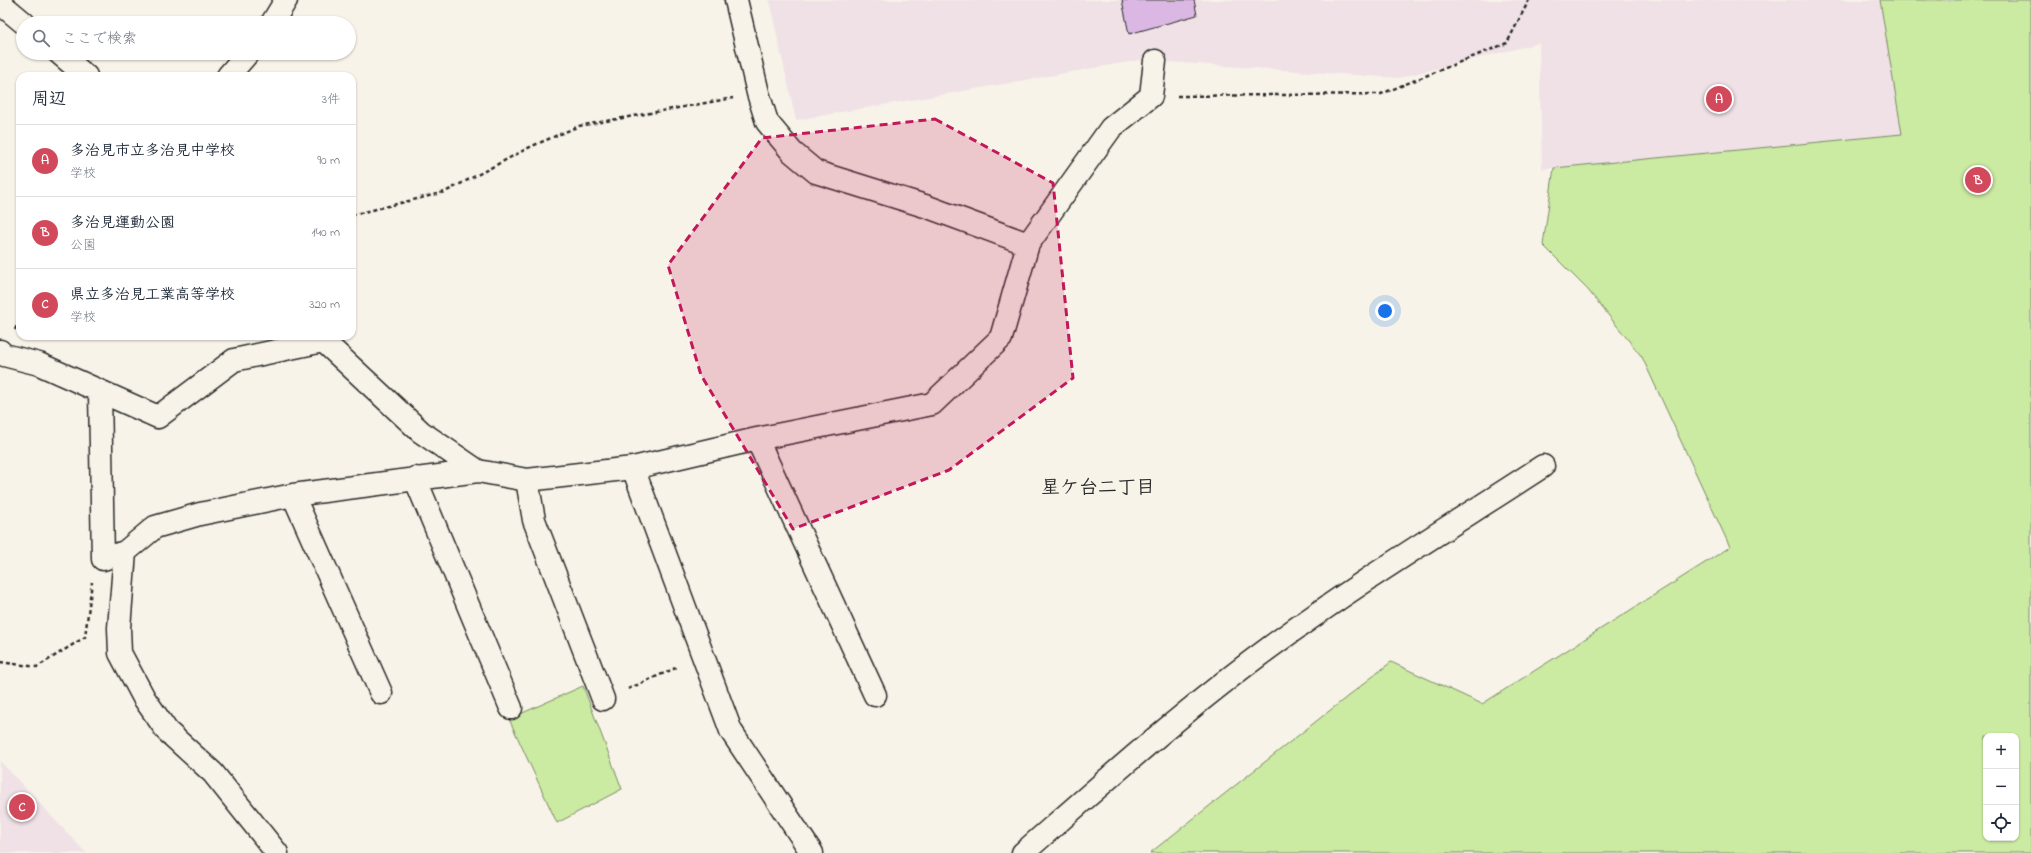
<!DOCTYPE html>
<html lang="ja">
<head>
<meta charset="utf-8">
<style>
	:root { --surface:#fff; --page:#f2f2f3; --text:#1f2937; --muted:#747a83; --line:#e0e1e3; --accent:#d1495b }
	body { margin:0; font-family:"Indie Flower","Klee One",sans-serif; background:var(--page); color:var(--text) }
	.controls { position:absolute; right:12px; bottom:12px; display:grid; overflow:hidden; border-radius:8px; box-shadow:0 1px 3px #0004 }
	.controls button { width:36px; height:36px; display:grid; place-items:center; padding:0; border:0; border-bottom:1px solid var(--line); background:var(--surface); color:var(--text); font:20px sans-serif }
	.you { position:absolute; left:1385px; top:311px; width:14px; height:14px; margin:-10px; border:3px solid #fff; border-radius:50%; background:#1a73e8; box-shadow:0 0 0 6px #1a73e833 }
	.badge { display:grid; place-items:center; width:26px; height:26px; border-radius:50%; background:var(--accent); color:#fff; font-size:13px; font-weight:700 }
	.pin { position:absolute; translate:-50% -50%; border:2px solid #fff; box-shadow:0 1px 4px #0006 }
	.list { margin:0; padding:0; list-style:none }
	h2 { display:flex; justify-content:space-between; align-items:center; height:52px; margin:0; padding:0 16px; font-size:17px }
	h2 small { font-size:13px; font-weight:400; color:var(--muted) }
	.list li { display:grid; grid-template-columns:26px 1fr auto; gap:12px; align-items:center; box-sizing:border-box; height:72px; padding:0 16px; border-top:1px solid var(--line) }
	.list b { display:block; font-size:15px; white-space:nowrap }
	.list p { margin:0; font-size:13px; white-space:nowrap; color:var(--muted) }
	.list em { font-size:13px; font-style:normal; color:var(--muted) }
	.icon { flex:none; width:22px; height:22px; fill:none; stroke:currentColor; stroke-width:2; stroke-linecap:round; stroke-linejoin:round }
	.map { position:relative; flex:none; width:2031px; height:853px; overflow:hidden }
	.search { position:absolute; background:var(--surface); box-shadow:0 1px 3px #0004; left:16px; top:16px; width:340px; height:44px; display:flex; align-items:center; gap:10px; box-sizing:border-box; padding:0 14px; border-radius:22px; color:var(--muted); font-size:15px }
	.panel { position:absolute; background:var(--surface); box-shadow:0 1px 3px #0004; left:16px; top:72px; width:340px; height:268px; border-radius:12px }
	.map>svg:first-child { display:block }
</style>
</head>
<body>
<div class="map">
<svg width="2031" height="853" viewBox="0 0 2031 853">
	<rect width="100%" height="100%" fill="#f7f3e8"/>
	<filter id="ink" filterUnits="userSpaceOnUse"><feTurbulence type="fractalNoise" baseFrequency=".025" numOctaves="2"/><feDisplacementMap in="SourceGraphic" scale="8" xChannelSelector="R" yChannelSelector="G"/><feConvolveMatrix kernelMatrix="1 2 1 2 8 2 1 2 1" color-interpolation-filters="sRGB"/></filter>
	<g filter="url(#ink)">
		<path fill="#efe1e6" d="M769 0H1880L1903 134 1542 169 1539 43 1398 78 1140 60 796 120Z
			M0 761 86 853H0Z"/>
		<path fill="#cbeaa2" stroke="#7b8a66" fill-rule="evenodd" d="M1880 0H2031V853H1150L1391 662 1482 704 1730 547 1642 357 1588 290 1543 245 1554 168 1902 134ZM1986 736H2016V838H1986Z
			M583 686 622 789 557 823 509 719Z"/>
		<path fill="#dbb8e3" stroke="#2b2b2b" d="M1122 0H1194L1197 15 1129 34Z"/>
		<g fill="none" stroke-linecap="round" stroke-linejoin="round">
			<g stroke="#2b2b2b" stroke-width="25">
				<path id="minor" d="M0 3 24 23
					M272 23 286 0
					M59 53 86 76
					M228 76 248 53
					M1028 244 1111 128 1151 96 1155 61
					M318 336 421 432 478 471 527 480 633 468 757 439 932 404 1001 338 1028 244 928 207 816 172 792 152 767 122 758 93 736 0
					M0 351 4 355 39 364 158 417 234 360 323 341
					M100 392 103 559 125 552
					M757 439 875 695
					M633 468 731 731 812 853
					M415 478 511 708
					M527 480 534 520 603 699
					M293 495 381 693
					M277 853 213 773 167 731 144 698 120 653 119 628 125 552 155 527 200 514 293 495 478 471
					M1023 853C1103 783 1183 711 1269 648 1357 583 1451 526 1543 466"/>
			</g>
			<path stroke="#2b2b2b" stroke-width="2.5" stroke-dasharray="4 3" stroke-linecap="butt" d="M1177 96 1381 94 1507 43 1529 0
				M352 215 445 192 532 146 579 126 733 98
				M15 330 20 318
				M0 662 37 667 85 637 92 582
				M628 689 678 667"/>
			<use href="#minor" stroke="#f7f3e8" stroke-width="22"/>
		</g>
	</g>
	<path fill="#c2185b" fill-opacity="0.2" stroke="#c2185b" stroke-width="3" stroke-dasharray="8 5" stroke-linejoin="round" d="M935 119 1053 183 1073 378 949 470 793 529 701 375 668 265 762 138Z"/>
	<g text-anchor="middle" stroke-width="3" stroke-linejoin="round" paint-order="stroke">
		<g font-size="19" font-weight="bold" fill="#2b2b2b" stroke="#f7f3e8">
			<text x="1098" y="493">星ケ台二丁目</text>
		</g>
	</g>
</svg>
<div class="controls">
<button>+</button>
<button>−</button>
<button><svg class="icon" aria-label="locate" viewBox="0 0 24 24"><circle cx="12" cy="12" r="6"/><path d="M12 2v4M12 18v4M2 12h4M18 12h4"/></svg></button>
</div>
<div class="you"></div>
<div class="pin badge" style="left:1719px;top:99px">A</div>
<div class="pin badge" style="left:1978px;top:180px">B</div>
<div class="pin badge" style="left:22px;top:807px">C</div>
<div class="search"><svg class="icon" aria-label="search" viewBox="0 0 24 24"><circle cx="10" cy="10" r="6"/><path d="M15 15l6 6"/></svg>ここで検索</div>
<section class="panel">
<h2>周辺<small>3件</small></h2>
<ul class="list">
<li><span class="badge">A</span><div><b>多治見市立多治見中学校</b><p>学校</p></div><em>90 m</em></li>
<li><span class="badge">B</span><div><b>多治見運動公園</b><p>公園</p></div><em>140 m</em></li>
<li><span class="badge">C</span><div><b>県立多治見工業高等学校</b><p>学校</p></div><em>320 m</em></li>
</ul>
</section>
</div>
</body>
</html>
